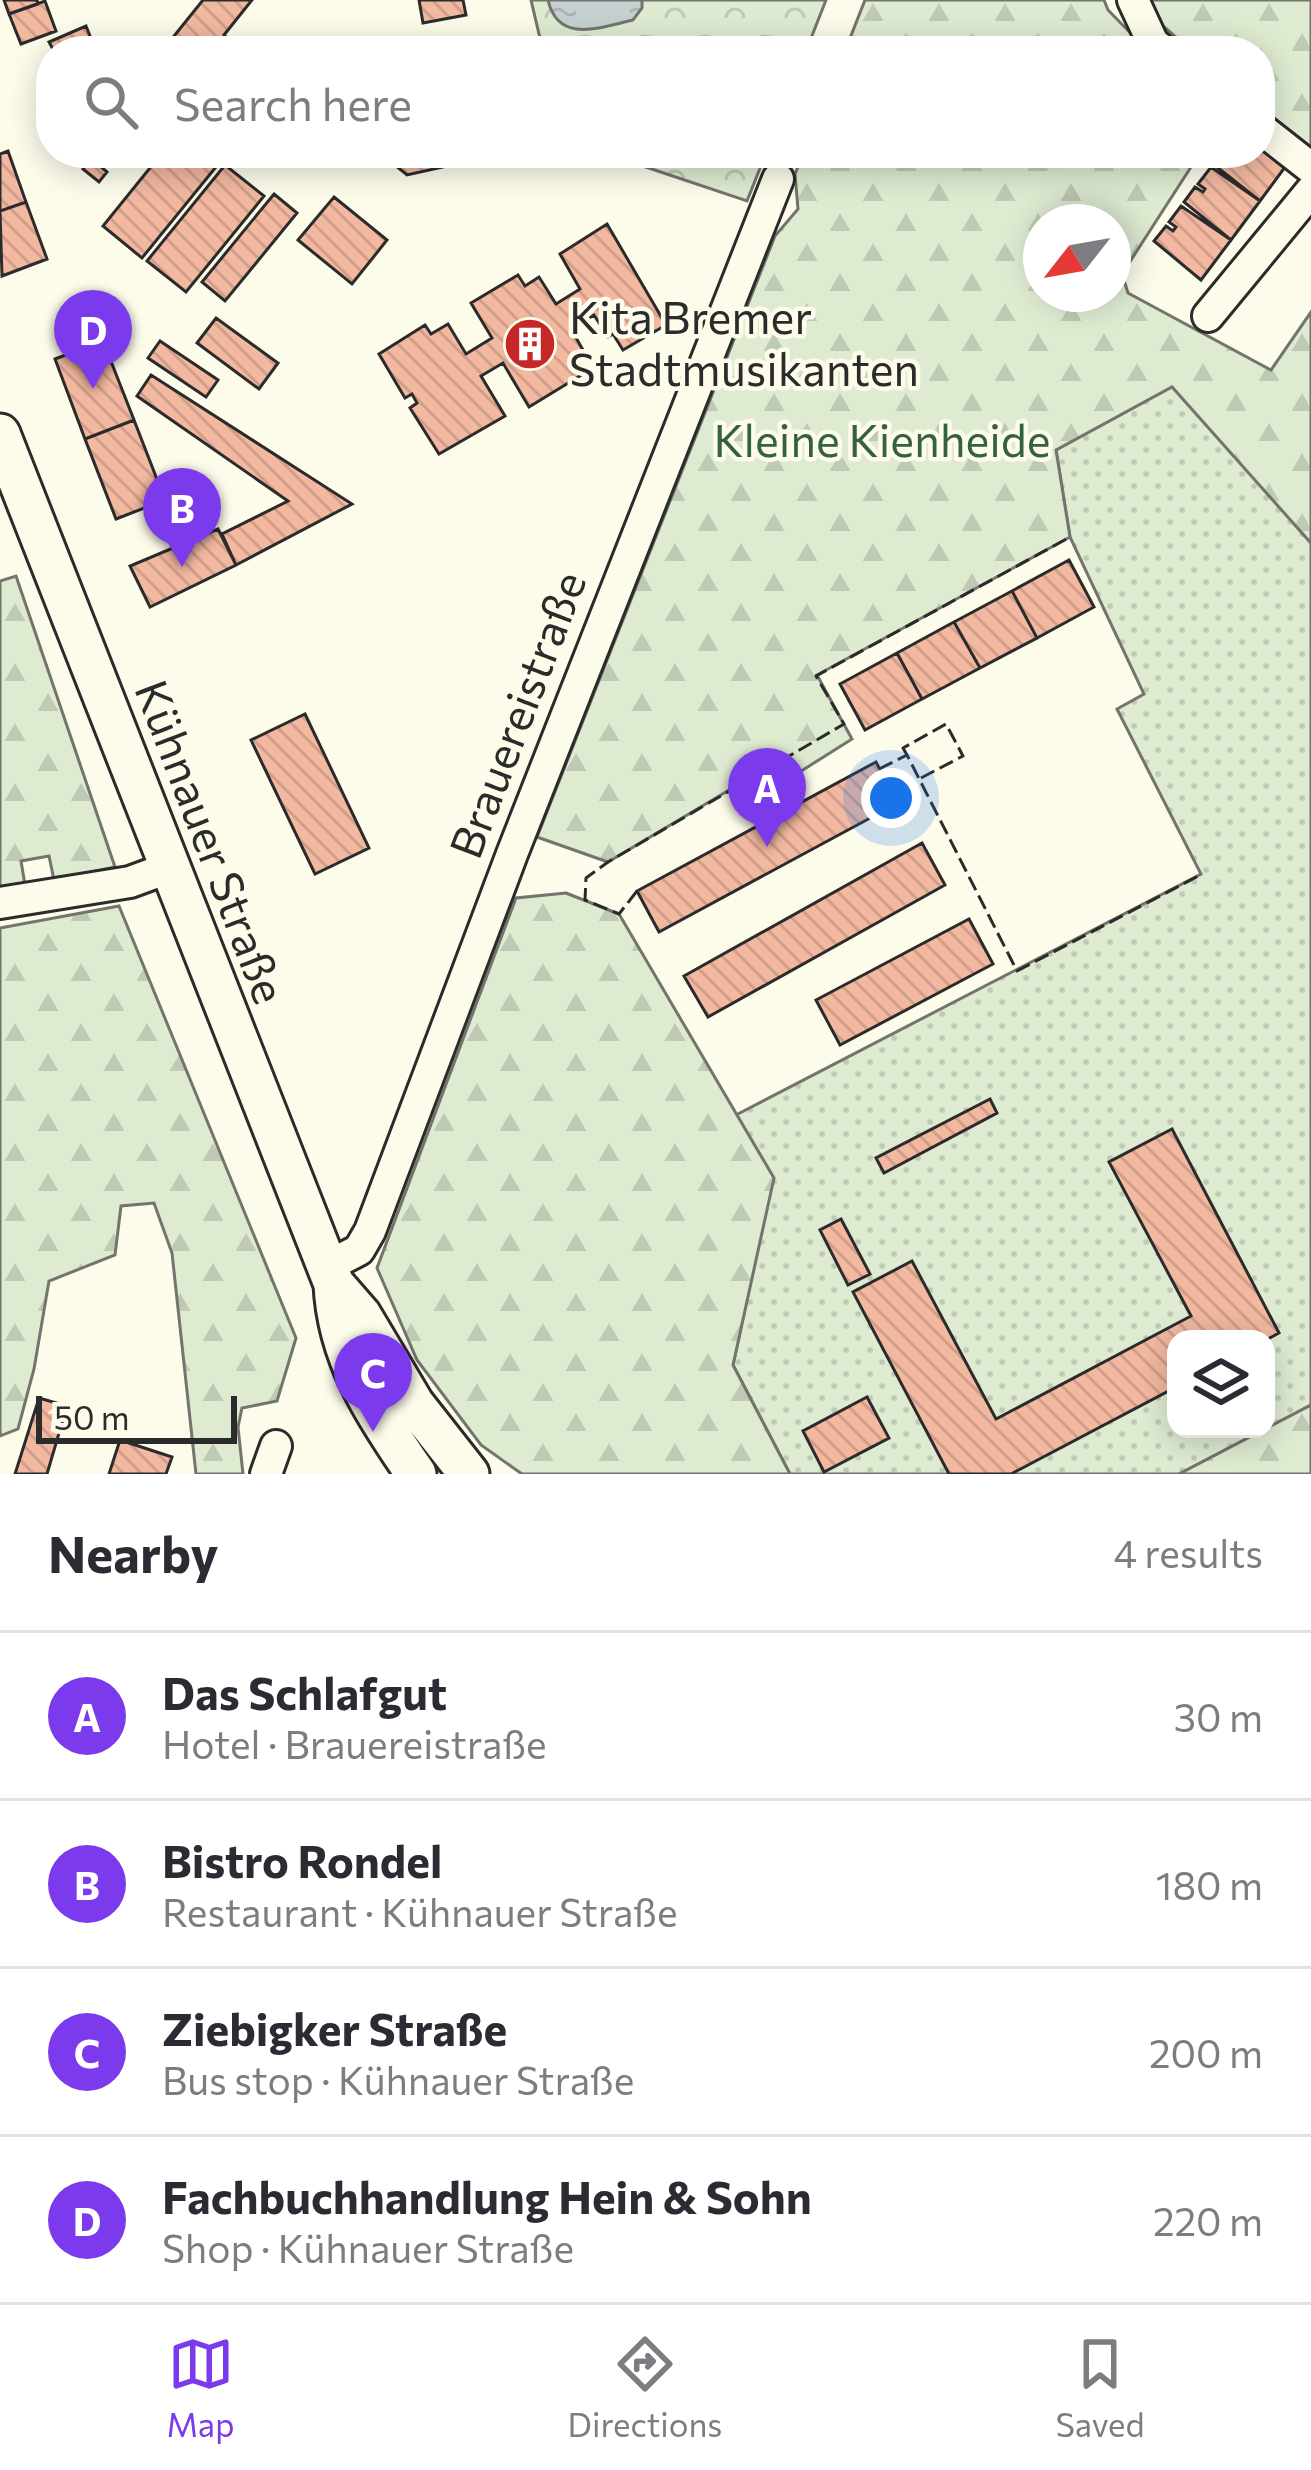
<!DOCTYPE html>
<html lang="en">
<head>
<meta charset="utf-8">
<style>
	:root { --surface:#fff; --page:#f2f2f3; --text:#2b2b33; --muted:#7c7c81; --line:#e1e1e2; --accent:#7c3aed }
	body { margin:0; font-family:Commissioner,sans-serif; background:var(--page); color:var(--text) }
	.controls { position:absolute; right:36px; bottom:36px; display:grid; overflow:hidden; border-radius:24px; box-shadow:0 6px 30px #0003 }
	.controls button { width:108px; height:108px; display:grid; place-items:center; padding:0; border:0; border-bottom:3px solid var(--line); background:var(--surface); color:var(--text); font:60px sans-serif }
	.compass { position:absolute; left:1023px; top:204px; width:108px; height:108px; border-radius:50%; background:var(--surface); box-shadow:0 6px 30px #0003; rotate:239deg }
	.scale { position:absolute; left:36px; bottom:30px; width:201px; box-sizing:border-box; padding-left:12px; border:6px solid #2b2b2b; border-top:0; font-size:33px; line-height:42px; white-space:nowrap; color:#2b2b2b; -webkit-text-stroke:9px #fdfbea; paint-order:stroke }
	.you { position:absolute; left:891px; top:798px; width:42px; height:42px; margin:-30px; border:9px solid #fff; border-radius:50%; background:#1a73e8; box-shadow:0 0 0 18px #1a73e833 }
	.badge { display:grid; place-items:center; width:78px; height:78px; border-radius:50%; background:var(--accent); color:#fff; font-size:39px; font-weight:700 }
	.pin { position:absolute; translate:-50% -99px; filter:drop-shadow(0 3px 6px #0008) }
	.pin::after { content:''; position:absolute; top:63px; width:42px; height:36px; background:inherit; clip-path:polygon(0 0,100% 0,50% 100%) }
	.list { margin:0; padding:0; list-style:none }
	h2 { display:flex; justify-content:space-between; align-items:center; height:156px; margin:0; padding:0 48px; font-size:51px }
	h2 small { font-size:39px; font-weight:400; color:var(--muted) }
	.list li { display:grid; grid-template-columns:78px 1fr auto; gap:36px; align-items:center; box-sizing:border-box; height:168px; padding:0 48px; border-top:3px solid var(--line) }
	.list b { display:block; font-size:45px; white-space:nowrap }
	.list p { margin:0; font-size:39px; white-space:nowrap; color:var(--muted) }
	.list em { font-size:39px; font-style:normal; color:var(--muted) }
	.icon { flex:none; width:66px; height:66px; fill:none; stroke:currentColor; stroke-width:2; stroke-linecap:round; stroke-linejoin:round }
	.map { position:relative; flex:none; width:1311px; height:1474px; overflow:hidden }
	.search { position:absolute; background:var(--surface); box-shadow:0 6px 30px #0003; left:36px; right:36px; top:36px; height:132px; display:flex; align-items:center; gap:30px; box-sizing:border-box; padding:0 42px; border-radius:48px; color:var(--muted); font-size:45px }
	.sheet { height:828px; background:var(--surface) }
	nav { display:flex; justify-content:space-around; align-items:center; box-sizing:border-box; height:168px; border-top:3px solid var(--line); background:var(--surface); font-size:33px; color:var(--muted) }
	nav a { display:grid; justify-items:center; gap:6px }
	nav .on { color:var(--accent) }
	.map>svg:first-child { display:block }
</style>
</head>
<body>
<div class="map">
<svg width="1311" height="1474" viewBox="0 0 1311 1474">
	<defs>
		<pattern id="grass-dots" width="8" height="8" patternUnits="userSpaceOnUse" patternTransform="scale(3)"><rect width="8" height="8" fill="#deebd1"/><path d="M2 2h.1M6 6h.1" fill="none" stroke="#bfcab4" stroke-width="1.8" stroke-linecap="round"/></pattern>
		<pattern id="forest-firs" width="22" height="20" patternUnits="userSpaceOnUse" patternTransform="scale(3)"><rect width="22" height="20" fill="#deebd1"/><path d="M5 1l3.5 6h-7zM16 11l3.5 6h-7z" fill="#bfcab4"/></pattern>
		<pattern id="park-crowns" width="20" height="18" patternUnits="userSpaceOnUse" patternTransform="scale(3)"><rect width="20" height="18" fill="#deebd1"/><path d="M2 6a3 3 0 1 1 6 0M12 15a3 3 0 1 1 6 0" fill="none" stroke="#bfcab4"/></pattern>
		<pattern id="water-ripples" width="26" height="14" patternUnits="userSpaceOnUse" patternTransform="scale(3)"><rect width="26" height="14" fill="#c7d0d0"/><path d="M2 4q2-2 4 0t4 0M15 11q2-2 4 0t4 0" fill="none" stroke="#abb3b3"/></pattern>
		<pattern id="building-back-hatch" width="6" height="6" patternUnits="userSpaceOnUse" patternTransform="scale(3)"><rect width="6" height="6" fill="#f2b8a0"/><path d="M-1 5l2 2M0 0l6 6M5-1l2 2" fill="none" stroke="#d09e8a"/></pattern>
	</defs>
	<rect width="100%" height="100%" fill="#fdfbea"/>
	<path fill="url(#grass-dots)" stroke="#74746e" stroke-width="3" d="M1173 386 1311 543V1405L1266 1429V1339H1176V1429H1265L1179 1474H790L733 1365 773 1178 736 1115 1201 874 1117 709 1144 694 1070 537 1056 450Z"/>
	<path fill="url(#forest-firs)" stroke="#74746e" stroke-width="3" fill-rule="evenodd" d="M865 0H1104L1108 10 1148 51H845Z
		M1147 0H1311V155L1260 110V51H1192L1157 21Z
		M804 153H1200L1122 274 1128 293 1271 370 1311 312V543L1172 387 1056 450 1070 537 817 675 852 739 768 792 751 777 608 862 537 837 775 236 798 209 795 174ZM1041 222H1113V294H1041Z
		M16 576 115 867 54 880 49 856 21 861 25 885 0 890V581Z
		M566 893 619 914 774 1178 733 1365 790 1474H522L481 1445 417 1360 377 1268 516 898Z
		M119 906 296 1338 277 1401 242 1408 238 1427 243 1474H196L172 1253 154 1203 121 1206 115 1255 49 1281 34 1369 18 1429 0 1436V928Z
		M1311 1405V1474H1179Z"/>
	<path fill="url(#park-crowns)" stroke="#74746e" stroke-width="3" d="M531 0H826L806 51H543Z
		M604 153H766L747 201Z"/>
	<path fill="url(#water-ripples)" stroke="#74746e" stroke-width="3" d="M548 0H642V8L633 20C599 28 558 44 548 0Z"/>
	<path fill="url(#building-back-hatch)" stroke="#2b2b2b" stroke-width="3" d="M4 0H37L38 4 9 14Z
		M203 0H252L224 35 229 40 221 51H162Z
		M419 0H463L466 15 423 23Z
		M45 1 56 31 21 44 9 14Z
		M86 26 96 51H54L49 42Z
		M1260 142 1288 163 1260 201 1213 164 1222 153H1260Z
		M8 151 26 202 0 211V154Z
		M162 153H209L220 162 142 258 103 226Z
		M380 153H497V155L407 175Z
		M92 159 107 172 99 182 83 169Z
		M225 165 264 196 186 292 147 261Z
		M1211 167 1260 201 1231 240 1184 202 1195 187 1203 192 1205 189 1198 184Z
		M274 194 297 213 225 301 202 282Z
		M334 197 387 240 352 284 298 240Z
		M26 202 47 259 2 276 0 211Z
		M1181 206 1231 240 1201 280 1154 241 1166 226 1173 231 1176 227 1169 222Z
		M607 224 666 325 623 350 613 334 608 337 594 315 571 329 583 350 572 357 583 374 529 407 503 363 481 376 505 416 439 454 410 408 417 403 412 394 405 398 379 354 425 325 431 334 448 324 466 354 492 338 471 303 518 275 525 286 539 277 556 304 580 289 560 254Z
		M216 318 278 363 259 389 197 343Z
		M103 341 134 420 85 439 55 359Z
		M160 341 218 380 206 397 148 358Z
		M151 375 352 504 236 565 222 534 288 501 137 396Z
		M134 420 165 500 116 519 85 439Z
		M218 529 236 565 150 607 130 566Z
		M1069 560 1094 607 1037 638 1012 591Z
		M1012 591 1037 638 980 668 954 622Z
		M954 622 980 668 922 699 897 653Z
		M897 653 922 699 865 730 840 684Z
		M305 714 369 848 315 874 251 740Z
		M876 762 898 803 659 932 637 891Z
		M922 843 945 885 708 1017 684 976Z
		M969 919 993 964 840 1045 816 1000Z
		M990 1099 997 1113 884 1173 876 1158Z
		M1172 1129 1279 1333 1266 1340 1176 1339V1387L1011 1474H949L853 1292 912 1261 996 1419 1191 1316 1109 1162Z
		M841 1219 870 1274 848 1285 820 1230Z
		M867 1397 889 1438 824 1472 803 1431Z
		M39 1398 67 1406 47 1474H15Z
		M120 1440 172 1457 166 1474H109Z"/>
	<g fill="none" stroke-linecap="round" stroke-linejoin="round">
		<g stroke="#2b2b2b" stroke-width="36">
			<path id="minor" d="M1133 0 1153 43 1163 51
				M1260 128 1311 168
				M1208 316 1311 191
				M0 903 130 882 168 868
				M326 1267 359 1250 370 1231 512 854 778 179
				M266 1474 276 1446"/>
		</g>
		<g stroke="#2b2b2b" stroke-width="45">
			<path id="major" d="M0 434 334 1284 361 1315 414 1404 469 1474
				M334 1284C337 1357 375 1415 416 1474"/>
		</g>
		<use href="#minor" stroke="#fdfbea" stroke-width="30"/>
		<use href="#major" stroke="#fdfbea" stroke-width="39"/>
		<path stroke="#2b2b2b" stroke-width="3" stroke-dasharray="15 6" stroke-linecap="butt" d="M907 755 903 748 946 724 963 756 919 779
			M879 769 907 755 1017 971 1202 874
			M637 891 619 914 585 900 586 878 608 862 844 724 816 676 1070 537"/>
	</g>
	<defs>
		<g id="building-disc" transform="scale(2.7)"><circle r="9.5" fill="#c62828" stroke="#fdfbea"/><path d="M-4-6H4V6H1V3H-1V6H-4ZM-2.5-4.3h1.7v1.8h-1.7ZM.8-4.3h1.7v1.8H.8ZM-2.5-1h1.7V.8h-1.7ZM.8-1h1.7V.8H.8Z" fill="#fff"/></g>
	</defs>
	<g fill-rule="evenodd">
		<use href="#building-disc" x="530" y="344"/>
	</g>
	<g text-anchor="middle" stroke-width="9" stroke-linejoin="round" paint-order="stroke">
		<g font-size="45" fill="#2b2b2b" stroke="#fdfbea" text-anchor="start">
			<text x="569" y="334">Kita Bremer<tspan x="569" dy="52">Stadtmusikanten</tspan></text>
		</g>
		<g font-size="45" fill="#34623c" stroke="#fdfbea">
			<text x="882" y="457">Kleine Kienheide</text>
		</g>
		<g font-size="45" fill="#2b2b2b" stroke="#fdfbea">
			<text transform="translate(518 715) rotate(-69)" y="16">Brauereistraße</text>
			<text transform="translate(210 842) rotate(69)" y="16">Kühnauer Straße</text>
		</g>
	</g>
</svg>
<div class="controls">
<button><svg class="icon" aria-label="layers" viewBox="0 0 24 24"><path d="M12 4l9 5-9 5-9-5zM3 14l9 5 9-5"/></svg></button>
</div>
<svg class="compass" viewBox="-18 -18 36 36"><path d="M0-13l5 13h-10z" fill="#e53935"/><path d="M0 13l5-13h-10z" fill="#7c7c81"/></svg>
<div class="scale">50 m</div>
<div class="you"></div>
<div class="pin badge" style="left:767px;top:847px">A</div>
<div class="pin badge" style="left:182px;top:567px">B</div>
<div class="pin badge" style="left:373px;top:1432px">C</div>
<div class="pin badge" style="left:93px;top:389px">D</div>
<div class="search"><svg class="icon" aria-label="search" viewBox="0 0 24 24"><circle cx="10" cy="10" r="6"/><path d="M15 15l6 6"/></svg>Search here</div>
</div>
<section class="sheet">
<h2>Nearby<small>4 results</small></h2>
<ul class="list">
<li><span class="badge">A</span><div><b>Das Schlafgut</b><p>Hotel · Brauereistraße</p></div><em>30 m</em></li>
<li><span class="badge">B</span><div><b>Bistro Rondel</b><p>Restaurant · Kühnauer Straße</p></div><em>180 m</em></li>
<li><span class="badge">C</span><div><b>Ziebigker Straße</b><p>Bus stop · Kühnauer Straße</p></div><em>200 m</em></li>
<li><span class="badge">D</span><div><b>Fachbuchhandlung Hein &amp; Sohn</b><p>Shop · Kühnauer Straße</p></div><em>220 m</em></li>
</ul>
</section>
<nav>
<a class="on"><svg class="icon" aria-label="map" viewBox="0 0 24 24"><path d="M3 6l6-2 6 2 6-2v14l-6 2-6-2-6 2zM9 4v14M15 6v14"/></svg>Map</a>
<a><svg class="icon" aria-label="directions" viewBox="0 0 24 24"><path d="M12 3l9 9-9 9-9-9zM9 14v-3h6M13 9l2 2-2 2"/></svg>Directions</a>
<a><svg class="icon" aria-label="saved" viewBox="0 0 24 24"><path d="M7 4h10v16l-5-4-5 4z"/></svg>Saved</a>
</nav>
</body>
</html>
